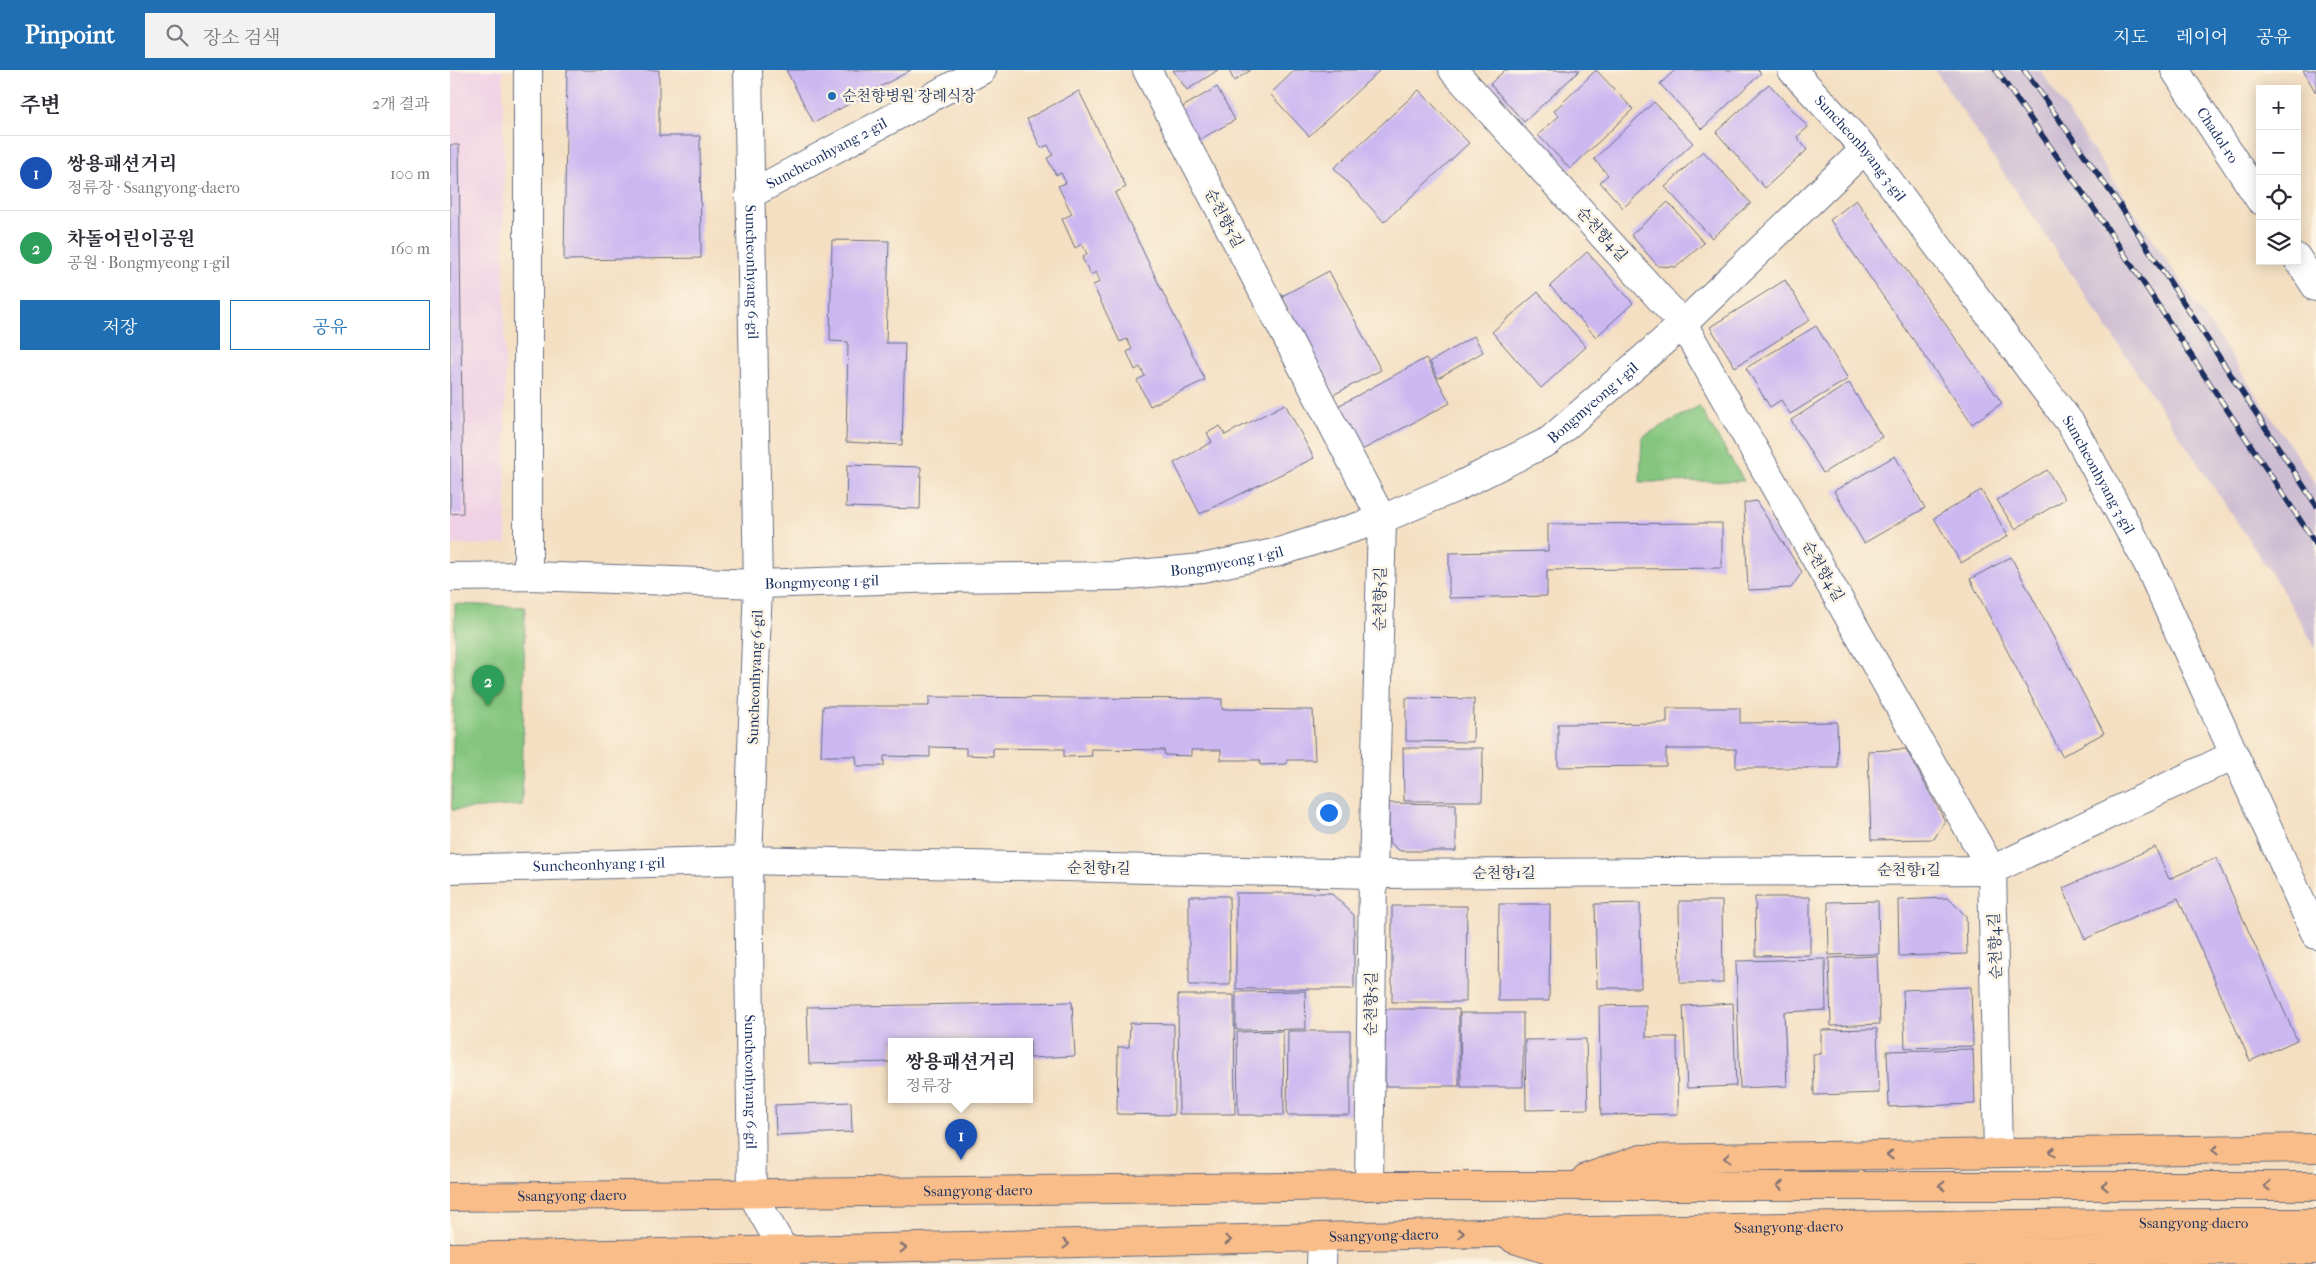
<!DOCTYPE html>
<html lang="ko">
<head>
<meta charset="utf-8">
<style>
	:root { --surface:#fff; --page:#f2f2f3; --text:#2b2b33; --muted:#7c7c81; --line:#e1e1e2; --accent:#1f6fb2 }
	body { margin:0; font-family:"IM FELL French Canon","Noto Serif KR",serif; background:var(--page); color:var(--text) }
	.controls { position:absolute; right:15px; top:15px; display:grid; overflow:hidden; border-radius:0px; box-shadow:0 2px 12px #0003 }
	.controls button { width:45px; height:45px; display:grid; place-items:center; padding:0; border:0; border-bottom:1px solid var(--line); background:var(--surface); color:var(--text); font:25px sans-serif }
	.you { position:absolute; left:878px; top:742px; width:18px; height:18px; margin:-12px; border:4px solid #fff; border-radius:50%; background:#1a73e8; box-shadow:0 0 0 8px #1a73e833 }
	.badge { display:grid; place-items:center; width:32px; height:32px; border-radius:50%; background:var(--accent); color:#fff; font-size:16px; font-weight:700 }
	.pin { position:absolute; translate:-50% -41px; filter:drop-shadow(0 1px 2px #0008) }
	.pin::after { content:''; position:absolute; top:26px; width:18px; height:15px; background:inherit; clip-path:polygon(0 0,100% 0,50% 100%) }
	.popup { position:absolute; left:438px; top:968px; width:145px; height:65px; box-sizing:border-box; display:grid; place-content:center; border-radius:0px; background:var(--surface); filter:drop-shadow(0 1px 4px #0005); font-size:16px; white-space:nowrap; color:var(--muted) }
	.popup b { font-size:19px; color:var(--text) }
	.popup::after { content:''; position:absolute; left:50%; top:100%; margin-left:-10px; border:10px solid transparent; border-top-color:var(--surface) }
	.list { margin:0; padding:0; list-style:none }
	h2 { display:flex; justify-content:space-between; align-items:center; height:65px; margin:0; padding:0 20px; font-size:21px }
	h2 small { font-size:16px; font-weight:400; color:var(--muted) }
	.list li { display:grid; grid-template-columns:32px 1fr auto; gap:15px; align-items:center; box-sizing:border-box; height:75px; padding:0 20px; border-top:1px solid var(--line) }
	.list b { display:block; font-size:19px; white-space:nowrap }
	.list p { margin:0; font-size:16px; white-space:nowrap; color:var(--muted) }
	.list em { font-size:16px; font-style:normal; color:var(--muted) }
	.actions { display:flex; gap:10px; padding:15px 20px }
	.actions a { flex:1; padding:11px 0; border:1px solid var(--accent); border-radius:0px; text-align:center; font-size:18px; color:var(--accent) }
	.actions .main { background:var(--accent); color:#fff }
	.icon { flex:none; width:28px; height:28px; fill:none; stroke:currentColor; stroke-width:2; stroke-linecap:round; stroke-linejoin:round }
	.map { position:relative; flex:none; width:1866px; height:1194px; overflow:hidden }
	header { display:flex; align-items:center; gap:30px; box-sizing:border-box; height:70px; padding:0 25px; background:var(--accent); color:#fff }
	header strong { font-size:24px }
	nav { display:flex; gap:28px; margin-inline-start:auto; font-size:18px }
	.search { width:350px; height:45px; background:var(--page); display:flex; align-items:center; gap:12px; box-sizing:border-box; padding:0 18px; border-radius:0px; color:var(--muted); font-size:19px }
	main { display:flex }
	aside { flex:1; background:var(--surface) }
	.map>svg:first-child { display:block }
</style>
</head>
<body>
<header>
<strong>Pinpoint</strong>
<div class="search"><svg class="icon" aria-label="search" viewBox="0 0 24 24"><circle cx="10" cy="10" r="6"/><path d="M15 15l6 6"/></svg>장소 검색</div>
<nav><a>지도</a><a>레이어</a><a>공유</a></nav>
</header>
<main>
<aside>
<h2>주변<small>2개 결과</small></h2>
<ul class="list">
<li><span class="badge" style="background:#1a4fb4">1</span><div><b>쌍용패션거리</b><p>정류장 · Ssangyong-daero</p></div><em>100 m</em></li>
<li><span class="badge" style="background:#2e9e5b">2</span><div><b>차돌어린이공원</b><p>공원 · Bongmyeong 1-gil</p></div><em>160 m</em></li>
</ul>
<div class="actions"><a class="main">저장</a><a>공유</a></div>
</aside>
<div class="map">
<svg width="1866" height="1194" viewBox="0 0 1866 1194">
	<rect width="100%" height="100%" fill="#fcf5e5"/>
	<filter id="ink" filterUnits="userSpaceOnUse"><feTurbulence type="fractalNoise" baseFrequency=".02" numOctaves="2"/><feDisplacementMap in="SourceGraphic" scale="10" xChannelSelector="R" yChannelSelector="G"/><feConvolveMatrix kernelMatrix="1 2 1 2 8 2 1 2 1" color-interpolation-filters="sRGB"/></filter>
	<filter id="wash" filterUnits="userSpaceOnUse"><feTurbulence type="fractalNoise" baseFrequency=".0096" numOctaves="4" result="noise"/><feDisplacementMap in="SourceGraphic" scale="20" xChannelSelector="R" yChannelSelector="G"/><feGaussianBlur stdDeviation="1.12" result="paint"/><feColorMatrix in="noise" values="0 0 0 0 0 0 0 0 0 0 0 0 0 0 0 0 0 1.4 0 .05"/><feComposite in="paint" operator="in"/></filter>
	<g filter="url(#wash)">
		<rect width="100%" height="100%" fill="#f4dfc2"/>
		<path fill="#f0d0e5" d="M0 0H53L56 474 0 475Z"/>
		<path fill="#cebed2" d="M1485 0H1590L1866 414V579L1829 515Z"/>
		<path fill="#84c67e" stroke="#507a6e" d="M1249 336 1294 411 1190 412 1192 367Z
			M5 534 75 537 72 735 2 740Z"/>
		<g id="blocks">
			<path fill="#ccb8f1" d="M117 0H209V66H250L251 188 114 190Z
				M336 0H461L364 53Z
				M723 0H768L737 20Z
				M779 0H801L784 11Z
				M845 0H930L859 66 820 24Z
				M1055 0H1130L1074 52 1040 14Z
				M1146 0 1183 39 1120 99 1088 65 1109 46 1104 41Z
				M1225 0H1308L1311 3 1252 59 1210 14Z
				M1853 0H1866V23Z
				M1319 14 1358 57 1347 67 1357 80 1315 118 1266 62Z
				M767 17 785 50 747 71 729 39Z
				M969 20 1019 73 934 152 884 98Z
				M629 21 676 117 665 123 755 310 700 336 687 310 695 306 690 297 685 300 677 282 682 279 677 269 670 272 643 215 650 212 646 202 641 205 632 188 637 184 632 174 625 178 612 149 622 144 608 116 616 113 611 103 606 105 597 88 603 85 598 75 591 78 577 49Z
				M1204 32 1243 73 1173 138 1150 112 1158 105 1144 89Z
				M0 75H9L13 443 0 444Z
				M1253 81 1301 133 1262 168 1215 117Z
				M1406 130 1552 333 1522 354 1380 150Z
				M1218 132 1254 173 1226 197 1208 196 1181 165Z
				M382 170 439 171 436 273H455L452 375 396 372 398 272 380 271Z
				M1137 182 1183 233 1146 267 1100 216Z
				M879 201 931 300 883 325 832 226Z
				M1335 210 1360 250 1285 297 1260 257Z
				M1088 222 1136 277 1091 318 1042 262Z
				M1366 256 1398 309 1340 344 1331 330 1320 337 1296 298Z
				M1024 266 1033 282 988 308 980 292Z
				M976 288 1000 333 912 380 888 336Z
				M1399 313 1432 367 1373 403 1341 350Z
				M835 334 864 388 750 444 724 393 762 372 757 363 770 356 775 365Z
				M1445 386 1475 438 1414 473 1384 421Z
				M397 395 471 397 470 439 396 437Z
				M1597 400 1615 429 1565 459 1547 430Z
				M1531 420 1558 466 1511 493 1484 448Z
				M1306 431 1352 502 1341 518 1298 520 1294 433Z
				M1272 453V498L1097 500V526L999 528V483L1098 481V454Z
				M1561 487 1654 663 1612 686 1520 509Z
				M479 627 772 629V639L863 640 865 690H837V694L810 695V690H771V680H741V686L715 685 714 680 641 679 642 686 614 687V679L543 678V686L516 685V678L480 677V687L434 686V696H407L406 686H371L373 636H479Z
				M956 628 1024 629 1023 672 956 671Z
				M1217 638H1290V653L1387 652 1388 698H1286V679H1216V696L1108 697V654L1217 653Z
				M953 678H1033L1032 731H954Z
				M1456 679 1495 751 1484 769 1421 770 1418 681Z
				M939 733 1006 734V781H950L939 772Z
				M1705 777 1719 809 1766 788 1847 970 1800 991 1728 828 1635 869 1613 818Z
				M786 823H881L904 845V919H786Z
				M739 826H779L780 915H739Z
				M1305 827H1360V885L1306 886Z
				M1498 828 1516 846 1517 884 1449 886 1448 830Z
				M1229 831H1272L1273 913H1230Z
				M1428 831 1429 884 1379 885 1378 832Z
				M1190 833 1191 918H1147L1145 834Z
				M1049 834H1100L1099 931H1048Z
				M942 836H1017L1016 932H942Z
				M1427 886 1430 954 1381 956 1379 888Z
				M1375 889 1376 940 1334 942 1337 1016 1290 1018 1286 891Z
				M1521 917 1523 976 1455 978 1453 920Z
				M855 921 856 959 786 960V922Z
				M728 925H784L785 1044H729Z
				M622 932 625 986 580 988V971H442V992L359 994 357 937Z
				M1283 933 1286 1016 1237 1018 1233 936Z
				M1196 935V967H1227L1228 1044 1151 1045 1149 936Z
				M935 939H1009V1016H935Z
				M1010 943H1073V1017H1011Z
				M680 953 724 954V1045L667 1044 668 977H679Z
				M1427 959 1429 1023 1364 1025 1363 984H1371V960Z
				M833 961 834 1045H788L787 962Z
				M838 961H900V1045H837Z
				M1136 969 1138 1039 1076 1040 1075 970Z
				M1523 979 1525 1034 1439 1037 1437 981Z
				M401 1032 402 1062 326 1065 325 1035Z"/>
		</g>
	</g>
	<g filter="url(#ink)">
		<use href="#blocks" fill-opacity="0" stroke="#676d81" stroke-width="1"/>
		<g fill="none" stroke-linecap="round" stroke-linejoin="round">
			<g stroke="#676d81" stroke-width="30">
				<g id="minor">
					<path id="s1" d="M298 0 308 514 298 790 302 1124 335 1182V1194"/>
					<path d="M697 0 932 449 923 804 919 1116"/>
					<path d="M1003 0 1233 254 1542 800 1548 1083"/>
					<path id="s2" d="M1342 0 1415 79 1621 354 1698 494 1866 865"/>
					<path id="s3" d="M1725 0 1810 130"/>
					<path id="s4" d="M299 125 532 0"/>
					<path d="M1847 188 1866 217"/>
					<path d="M78 506V0"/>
					<path id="s5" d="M0 507 78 506 308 514 492 508 668 506 752 498 829 482 932 449 1007 417 1099 371 1233 254 1415 79"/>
					<path id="s6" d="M0 799 298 790 923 804 1542 800 1784 685"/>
					<path d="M871 1194 872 1168"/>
				</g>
			</g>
			<g stroke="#676d81" stroke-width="30">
				<g id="major">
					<path d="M1136 1108 1191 1089 1866 1078"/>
					<path id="s7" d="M0 1127 919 1116H1866"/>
					<path d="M1064 1169 1111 1184 1866 1180"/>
					<path id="s8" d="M0 1187C622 1177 1244 1151 1866 1153"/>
				</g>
			</g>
			<use href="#minor" stroke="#fff" stroke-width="28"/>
			<use href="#major" stroke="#f8bd89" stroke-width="28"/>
			<g stroke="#1b2f5e" stroke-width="5.5">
				<path id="rail" d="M1546 0 1647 143 1866 474
					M1574 0 1667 131 1866 435"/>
			</g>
			<use href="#rail" stroke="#fcf5e5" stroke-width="4" stroke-dasharray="11" stroke-linecap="butt"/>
		</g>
		<defs><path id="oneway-chevron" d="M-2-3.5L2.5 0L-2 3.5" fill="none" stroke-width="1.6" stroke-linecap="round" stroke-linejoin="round" transform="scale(1.25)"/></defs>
		<g stroke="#7e6f71">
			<use href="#oneway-chevron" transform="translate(1765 1080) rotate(179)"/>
			<use href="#oneway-chevron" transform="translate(1602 1082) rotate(179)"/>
			<use href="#oneway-chevron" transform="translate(1440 1085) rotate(179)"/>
			<use href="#oneway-chevron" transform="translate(1277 1088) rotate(179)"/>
			<use href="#oneway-chevron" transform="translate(1330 1116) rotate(-180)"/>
			<use href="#oneway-chevron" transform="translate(1492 1116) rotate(-180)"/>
			<use href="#oneway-chevron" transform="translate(1655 1116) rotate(-180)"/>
			<use href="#oneway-chevron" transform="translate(1817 1116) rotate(-180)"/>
			<use href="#oneway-chevron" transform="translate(1011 1163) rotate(-2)"/>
			<use href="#oneway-chevron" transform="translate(778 1170) rotate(-1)"/>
			<use href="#oneway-chevron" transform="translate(616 1174) rotate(-1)"/>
			<use href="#oneway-chevron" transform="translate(453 1178) rotate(-1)"/>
		</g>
	</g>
	<circle fill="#1f6fb2" stroke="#fcf5e5" stroke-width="2" cx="382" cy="26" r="5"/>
	<g text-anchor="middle" stroke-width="5" stroke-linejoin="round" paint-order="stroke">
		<g font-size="15" fill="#1b2f5e" stroke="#fcf5e5" text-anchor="start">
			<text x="392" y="31">순천향병원 장례식장</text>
		</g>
		<g font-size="15" fill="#1b2f5e" stroke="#fcf5e5">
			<text dy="5" stroke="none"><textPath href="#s3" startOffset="78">Chadol-ro</textPath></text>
			<text dy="5" stroke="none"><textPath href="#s2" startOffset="104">Suncheonhyang 3-gil</textPath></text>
			<text dy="5" stroke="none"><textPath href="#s4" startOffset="88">Suncheonhyang 2-gil</textPath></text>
			<text transform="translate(774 148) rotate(62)" y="5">순천향5길</text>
			<text transform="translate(1152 164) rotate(48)" y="5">순천향4길</text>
			<text dy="5" stroke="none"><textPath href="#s1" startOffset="202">Suncheonhyang 6-gil</textPath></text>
			<text dy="5" stroke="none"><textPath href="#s5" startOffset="1182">Bongmyeong 1-gil</textPath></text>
			<text dy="5" stroke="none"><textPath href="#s2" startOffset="509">Suncheonhyang 3-gil</textPath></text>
			<text dy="5" stroke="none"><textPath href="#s5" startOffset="778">Bongmyeong 1-gil</textPath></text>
			<text transform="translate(1373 501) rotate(60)" y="5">순천향4길</text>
			<text dy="5" stroke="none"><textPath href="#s5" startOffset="372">Bongmyeong 1-gil</textPath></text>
			<text transform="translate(930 529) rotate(-89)" y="5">순천향5길</text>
			<text transform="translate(305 607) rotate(-88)" y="5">Suncheonhyang 6-gil</text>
			<text dy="5" stroke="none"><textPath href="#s6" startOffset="149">Suncheonhyang 1-gil</textPath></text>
			<text transform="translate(649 798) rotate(1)" y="5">순천향1길</text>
			<text x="1459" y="805">순천향1길</text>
			<text x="1054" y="808">순천향1길</text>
			<text transform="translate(1545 876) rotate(-92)" y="5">순천향4길</text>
			<text transform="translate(921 934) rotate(-89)" y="5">순천향5길</text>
			<text dy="5" stroke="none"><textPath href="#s1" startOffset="1012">Suncheonhyang 6-gil</textPath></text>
			<text dy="5" stroke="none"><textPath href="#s7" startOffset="528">Ssangyong-daero</textPath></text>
			<text dy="5" stroke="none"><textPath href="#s7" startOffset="122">Ssangyong-daero</textPath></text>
			<text dy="5" stroke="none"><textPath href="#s8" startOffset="1744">Ssangyong-daero</textPath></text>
			<text dy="5" stroke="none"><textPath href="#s8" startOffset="1339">Ssangyong-daero</textPath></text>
			<text dy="5" stroke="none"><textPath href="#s8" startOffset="934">Ssangyong-daero</textPath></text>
		</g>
	</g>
</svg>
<div class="controls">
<button>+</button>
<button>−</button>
<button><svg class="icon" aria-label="locate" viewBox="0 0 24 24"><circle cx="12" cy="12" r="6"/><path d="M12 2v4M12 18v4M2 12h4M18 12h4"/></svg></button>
<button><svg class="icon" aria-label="layers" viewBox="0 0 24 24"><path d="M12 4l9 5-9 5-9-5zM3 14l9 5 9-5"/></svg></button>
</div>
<div class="you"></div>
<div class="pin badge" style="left:511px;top:1090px;background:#1a4fb4">1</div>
<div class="popup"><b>쌍용패션거리</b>정류장</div>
<div class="pin badge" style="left:38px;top:636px;background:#2e9e5b">2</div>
</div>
</main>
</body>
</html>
